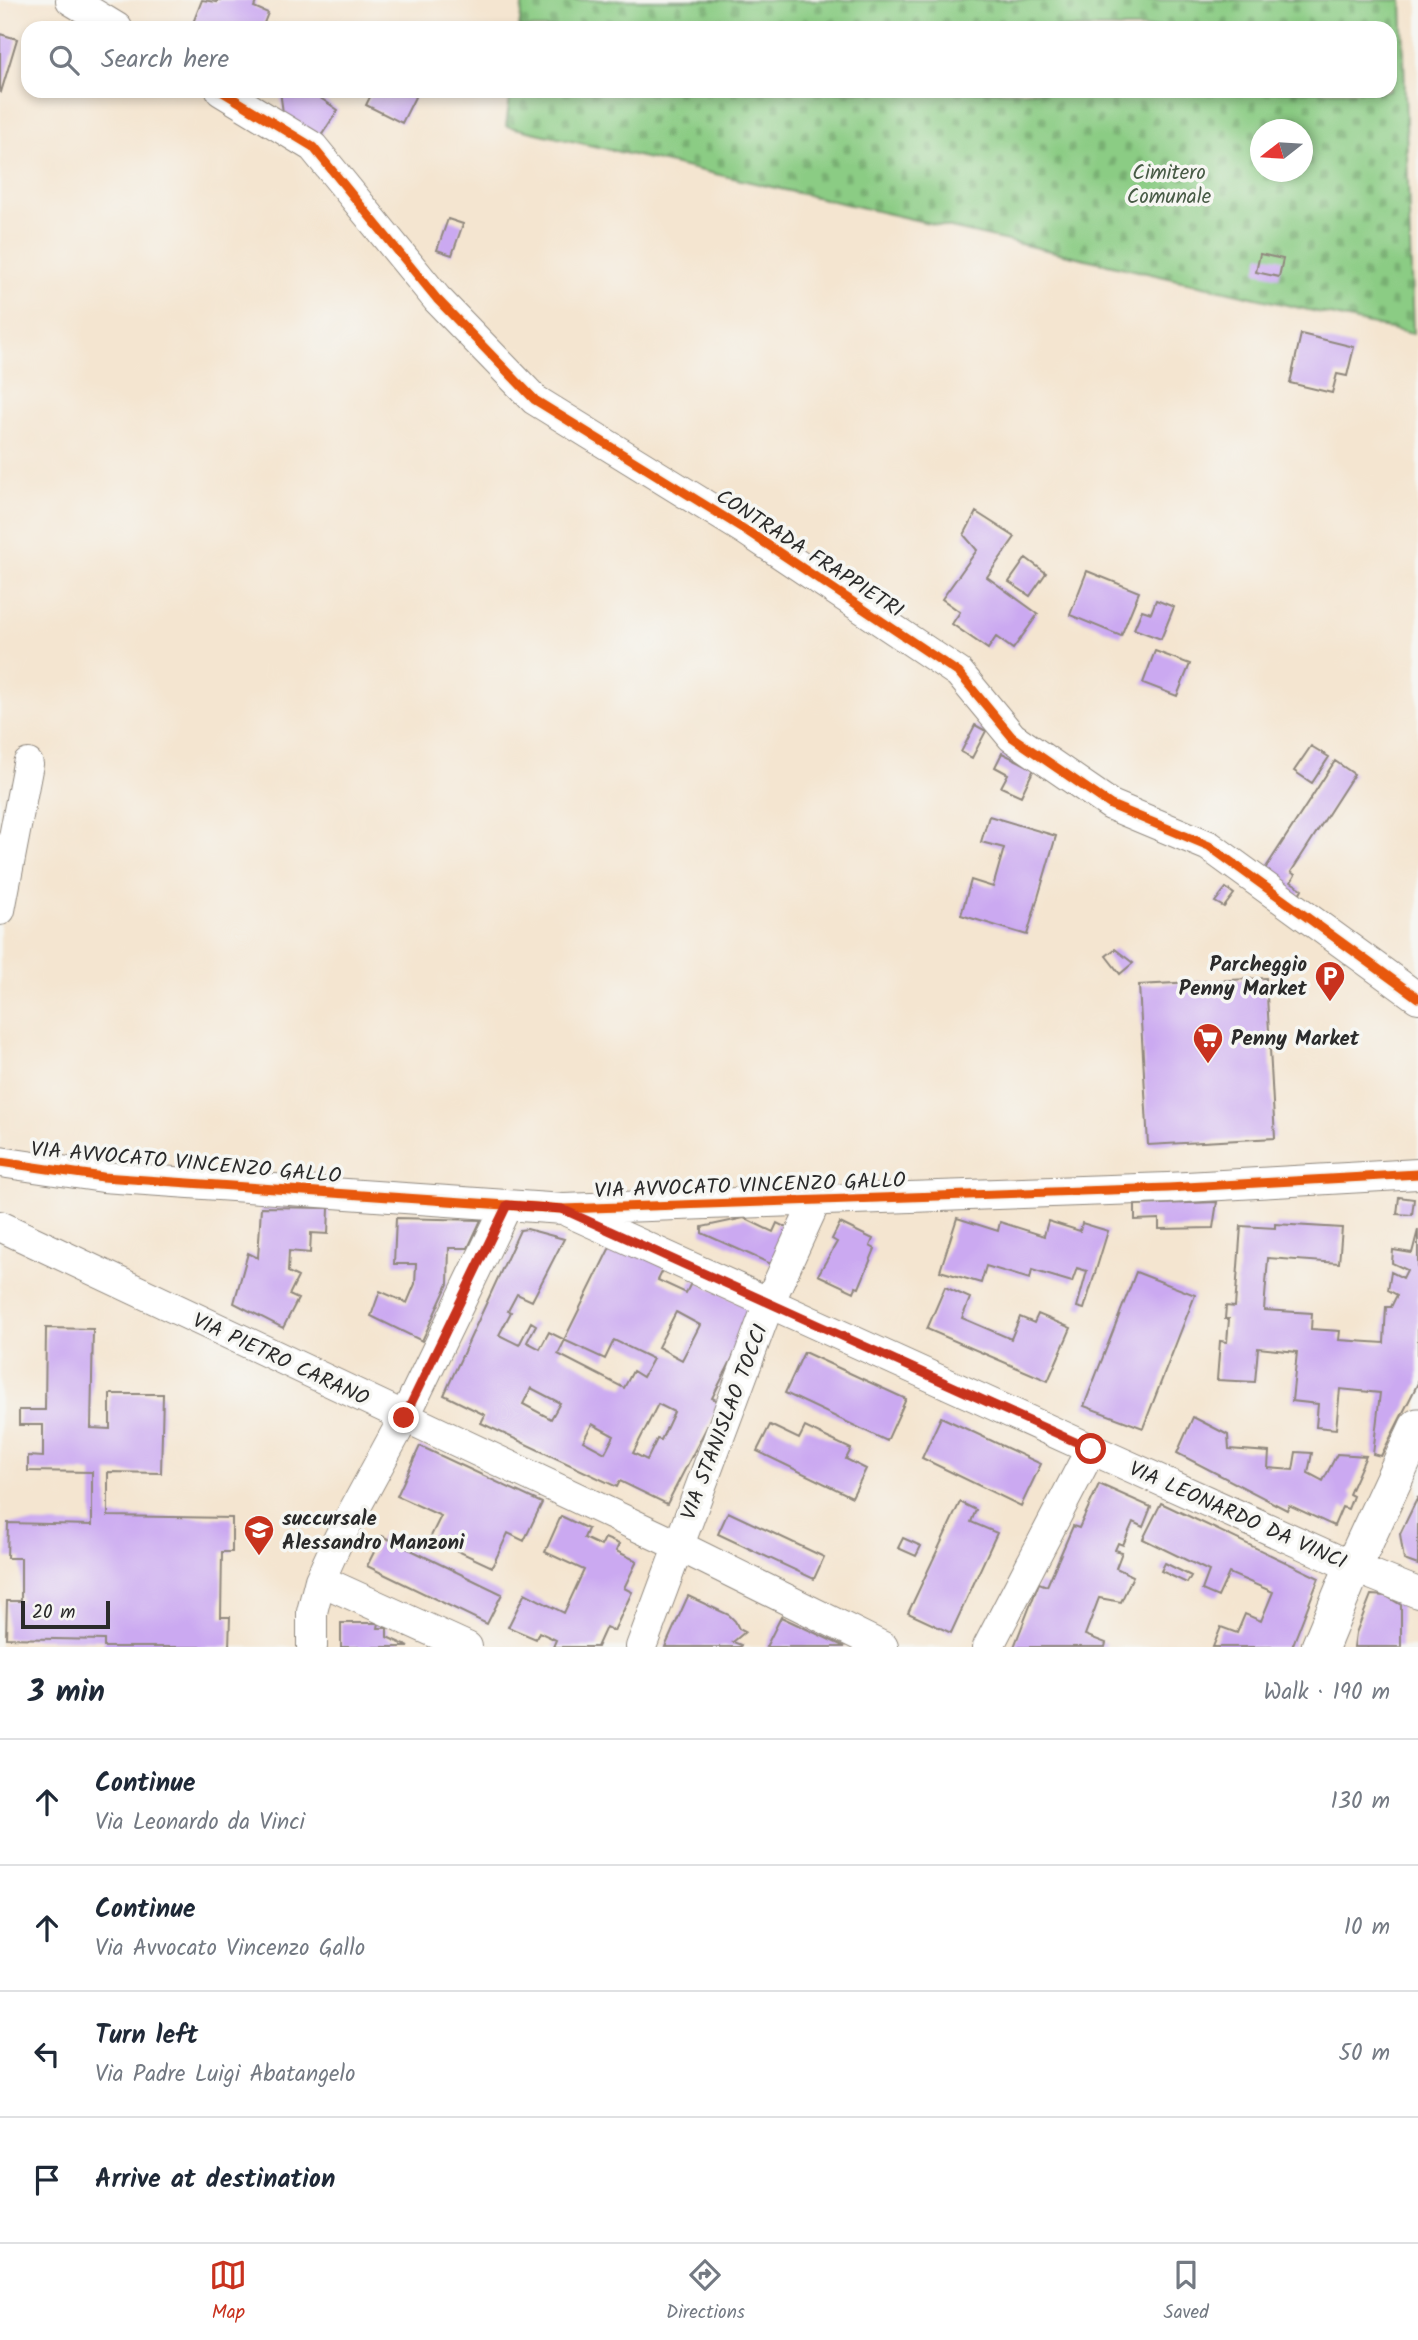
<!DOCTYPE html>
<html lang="en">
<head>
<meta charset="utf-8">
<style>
	:root { --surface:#fff; --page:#f6f6f7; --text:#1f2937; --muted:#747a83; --line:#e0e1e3; --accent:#c8321e }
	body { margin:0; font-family:Kalam,sans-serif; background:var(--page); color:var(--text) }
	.compass { position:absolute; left:1250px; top:119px; width:63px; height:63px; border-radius:50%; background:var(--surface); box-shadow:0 4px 10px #0003; rotate:253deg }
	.scale { position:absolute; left:21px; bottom:18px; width:89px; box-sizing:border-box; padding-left:7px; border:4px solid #2b2b2b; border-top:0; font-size:19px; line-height:24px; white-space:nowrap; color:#2b2b2b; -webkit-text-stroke:5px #f6f6f2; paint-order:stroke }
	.stop { position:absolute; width:21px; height:21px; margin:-16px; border:5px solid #c8321e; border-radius:50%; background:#fff }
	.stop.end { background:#c8321e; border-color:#fff; box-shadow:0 2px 7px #0008 }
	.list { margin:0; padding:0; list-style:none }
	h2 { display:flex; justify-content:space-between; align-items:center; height:91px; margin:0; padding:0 28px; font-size:30px }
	h2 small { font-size:23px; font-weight:400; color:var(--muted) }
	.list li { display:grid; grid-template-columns:46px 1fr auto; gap:21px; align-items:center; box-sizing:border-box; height:126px; padding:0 28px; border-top:2px solid var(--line) }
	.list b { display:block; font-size:26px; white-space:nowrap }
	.list p { margin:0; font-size:23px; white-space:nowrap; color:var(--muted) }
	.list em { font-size:23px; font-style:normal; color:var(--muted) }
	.icon { flex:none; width:38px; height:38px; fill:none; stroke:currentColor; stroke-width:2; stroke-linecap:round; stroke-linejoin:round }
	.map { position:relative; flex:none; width:1418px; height:1647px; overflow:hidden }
	.search { position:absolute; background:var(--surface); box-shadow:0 4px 10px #0003; left:21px; right:21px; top:21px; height:77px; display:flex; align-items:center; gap:18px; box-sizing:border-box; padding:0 24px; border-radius:21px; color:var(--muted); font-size:26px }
	.sheet { height:595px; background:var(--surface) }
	nav { display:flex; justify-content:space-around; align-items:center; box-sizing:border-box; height:98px; border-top:2px solid var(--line); background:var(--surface); font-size:19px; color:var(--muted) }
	nav a { display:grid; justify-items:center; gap:4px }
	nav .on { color:var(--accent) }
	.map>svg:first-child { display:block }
</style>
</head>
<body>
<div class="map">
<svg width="1418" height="1647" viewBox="0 0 1418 1647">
	<defs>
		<pattern id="cemetery-stones" width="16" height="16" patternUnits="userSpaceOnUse" patternTransform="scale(1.75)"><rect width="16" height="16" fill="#8bcc84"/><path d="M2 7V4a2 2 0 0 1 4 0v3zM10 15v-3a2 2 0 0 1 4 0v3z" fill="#78af72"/></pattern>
	</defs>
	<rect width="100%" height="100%" fill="#f6f6f2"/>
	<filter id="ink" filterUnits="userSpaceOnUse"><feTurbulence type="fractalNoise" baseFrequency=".0143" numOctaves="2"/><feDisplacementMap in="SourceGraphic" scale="14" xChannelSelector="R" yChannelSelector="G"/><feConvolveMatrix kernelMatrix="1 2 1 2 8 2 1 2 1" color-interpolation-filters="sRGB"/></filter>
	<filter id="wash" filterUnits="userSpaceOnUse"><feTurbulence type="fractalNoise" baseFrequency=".00686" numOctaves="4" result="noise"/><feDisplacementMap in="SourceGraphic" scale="28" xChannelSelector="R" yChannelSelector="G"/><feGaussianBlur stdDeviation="1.57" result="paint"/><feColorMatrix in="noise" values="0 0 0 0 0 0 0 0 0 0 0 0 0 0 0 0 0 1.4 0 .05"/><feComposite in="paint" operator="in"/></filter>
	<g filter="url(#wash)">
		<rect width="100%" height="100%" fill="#f4e5d0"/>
		<path fill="url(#cemetery-stones)" stroke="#5b7c58" stroke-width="2" fill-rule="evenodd" d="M523 0H1402L1413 334 506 126 511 91H1390V28H519ZM1260 130H1302V172H1260Z"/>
		<g id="blocks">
			<path fill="#cba9f1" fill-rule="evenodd" d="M202 0 217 2V0H257L254 7 268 13 262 28H191Z
				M0 34 17 39 1 92 0 91Z
				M280 91H310L338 110 317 142 284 120Z
				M373 91H418L402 123 366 105Z
				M448 219 463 224 452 255 437 250Z
				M1260 254 1283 259 1279 277 1256 272Z
				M1301 334 1354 347 1347 376 1337 374 1332 393 1290 383Z
				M976 512 1015 537 987 577 1038 614 1013 649 996 637 988 649 952 624 960 612 942 599 977 550 964 535Z
				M1026 558 1046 573 1030 596 1009 582Z
				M1087 571 1139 592 1121 636 1070 615Z
				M1156 600 1174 607 1161 639 1134 629 1142 610 1151 613Z
				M1155 651 1190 664 1177 696 1143 683Z
				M975 725 986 731 972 758 961 752Z
				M1311 746 1329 757 1312 783 1294 771Z
				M1002 753 1034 769 1021 796 1001 787 1008 774 995 767Z
				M1335 761 1354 774 1291 872 1295 875 1291 882 1302 889 1297 898 1263 872Z
				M989 816 1056 836 1027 935 961 915 971 880 993 887 1004 848 981 842Z
				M1226 888 1234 894 1224 907 1215 902Z
				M1115 949 1133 963 1120 974 1106 956Z
				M1266 978 1275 1138 1148 1145 1139 985Z
				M1399 1197 1414 1199 1412 1215 1397 1214Z
				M1217 1202 1213 1228 1159 1229V1219L1135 1220V1205Z
				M261 1207 329 1208 328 1234 311 1233 310 1253 289 1251 288 1272 298 1277 289 1295 298 1299 283 1328 234 1303 248 1253 258 1258Z
				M396 1218 481 1220 468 1248H449L448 1284 422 1341 371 1316 380 1291 407 1303 415 1284 416 1264H394Z
				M744 1218 773 1232 777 1223 797 1233 780 1268 702 1233V1227Z
				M957 1218 998 1231 1000 1222 1044 1236 1048 1221 1080 1231 1082 1223 1108 1231 1084 1309 1077 1307 1087 1271 1077 1268 1072 1282 1032 1270 1030 1279 986 1266 981 1283 940 1271Z
				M840 1223 873 1239 870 1246 875 1249 859 1288 856 1287 854 1292 818 1275 837 1242 832 1239Z
				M1275 1224 1342 1228 1339 1263 1268 1258 1264 1310 1312 1313 1311 1329 1340 1331 1339 1340 1384 1343 1386 1307H1391L1397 1295 1388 1290 1391 1272 1403 1278 1407 1270 1392 1263 1393 1250 1412 1253 1418 1230V1383L1381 1456 1373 1454 1380 1393 1340 1389 1336 1429 1316 1427 1318 1404 1292 1401 1297 1352 1258 1348 1255 1382 1217 1380 1220 1341 1227 1342 1229 1319H1225L1226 1306 1235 1307 1241 1226 1275 1228Z
				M527 1229 564 1239 532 1301 517 1294 508 1311 511 1312 499 1335 519 1345 531 1322 536 1325 527 1342 540 1349 549 1332 565 1340 558 1354 624 1388 633 1371 643 1377 653 1359 614 1340 605 1359 564 1340 612 1243 666 1264 658 1280 686 1293 693 1279 756 1312 712 1398 720 1402 667 1504 620 1481 617 1487 481 1423 485 1415 444 1395 520 1230ZM676 1312 700 1325 682 1360 658 1347ZM531 1388 560 1403 551 1419 523 1404ZM658 1404 674 1412 661 1440 657 1439 647 1460 633 1453ZM592 1424 614 1436 605 1453 583 1441Z
				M1136 1272 1195 1295 1143 1428 1084 1406Z
				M945 1287 970 1298 962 1318 1011 1339 1020 1317 1034 1323 1038 1314 1071 1328 1048 1381 927 1329Z
				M46 1328 93 1329 91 1428 110 1429V1394H163L161 1473 108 1472V1516L232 1518V1552H222L221 1617H230L229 1647H104V1640L6 1638 7 1601H21V1558H7L8 1523 92 1525V1472L28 1471V1456L43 1457V1425H19V1410H45Z
				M804 1352 906 1399 887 1441 785 1393Z
				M941 1417 1041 1464 1021 1506 922 1458Z
				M1193 1417 1228 1435 1229 1449 1269 1452 1268 1468 1293 1470 1296 1452 1312 1453 1308 1473 1323 1481 1337 1454 1366 1456 1349 1494 1353 1496 1348 1509 1342 1507 1334 1526 1289 1505 1287 1510 1177 1453Z
				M770 1425 799 1439 805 1427 851 1449 846 1459 866 1469 852 1497 757 1451Z
				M420 1446 542 1503 524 1541 508 1533 492 1567 430 1538 441 1516 397 1496Z
				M1099 1484 1151 1507 1143 1527 1133 1522 1123 1545 1118 1543 1115 1550 1122 1552 1116 1568 1133 1576 1121 1602 1099 1598 1085 1635 1106 1643 1105 1647H1014L1039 1583 1047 1586 1073 1526 1079 1528Z
				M1418 1497V1565L1404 1560 1400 1534Z
				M960 1502 976 1510 971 1522 997 1533 951 1633 908 1613Z
				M1161 1503 1319 1578 1292 1647H1213L1221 1627 1237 1633 1245 1614 1261 1621 1273 1592 1229 1573 1218 1597 1202 1590 1209 1571 1143 1539Z
				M728 1512 824 1557 814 1579 718 1534Z
				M561 1516 588 1529 584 1538 601 1546 605 1538 619 1544 616 1551 637 1561 624 1588 632 1592 614 1631 606 1627 597 1647H553L556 1640 539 1632 536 1639 508 1627 525 1593 564 1613 584 1570 545 1552Z
				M382 1536 502 1594 487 1624 367 1566Z
				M903 1538 921 1546 916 1556 898 1548Z
				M1165 1563 1191 1576 1187 1583 1161 1571Z
				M1371 1595 1386 1596 1401 1605V1647H1354L1356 1633Z
				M688 1596 729 1615 735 1621 739 1629 745 1632 733 1642 741 1645 740 1647H665Z
				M781 1617 845 1647H766Z
				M341 1623H379L378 1628H387V1637L409 1647H341Z"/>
		</g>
	</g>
	<g filter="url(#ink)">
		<use href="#blocks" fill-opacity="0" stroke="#90887e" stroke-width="2"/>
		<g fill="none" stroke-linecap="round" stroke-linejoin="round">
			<g stroke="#90887e" stroke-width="32">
				<path id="minor" d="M71 0 117 28
					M221 91 313 147 437 299 535 400 747 531 959 673 1012 737 1111 805 1209 846 1418 998
					M0 910 28 764
					M0 1162 103 1177 563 1209 1168 1188 1418 1174
					M569 1212 1091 1449 1353 1567 1418 1593
					M0 1226 677 1545 883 1647
					M320 1580 467 1647
					M312 1647V1612L320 1580 339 1538 404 1418 507 1205
					M641 1647 769 1303 816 1200
					M988 1647 1091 1449"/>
			</g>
			<g stroke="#90887e" stroke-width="39">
				<path id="tertiary" d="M1320 1647 1353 1567 1418 1427"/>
			</g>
			<use href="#minor" stroke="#fff" stroke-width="30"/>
			<use href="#tertiary" stroke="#fff" stroke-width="37"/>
			<g stroke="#f6f6f2" stroke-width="13">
				<path id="cycleway" d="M221 91 313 147 437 299 535 400 747 531 959 673 1012 737 1111 805 1209 846 1418 998
					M0 1162 103 1177 563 1209 1168 1188 1418 1174"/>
			</g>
			<use href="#cycleway" stroke="#e8590c" stroke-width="9"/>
		</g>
	</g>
	<g fill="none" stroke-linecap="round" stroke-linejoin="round" filter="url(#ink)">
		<path stroke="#c8321e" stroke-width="9" d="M404 1418 507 1205 562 1209 1091 1449"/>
	</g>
	<defs>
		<g id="parking-pin" transform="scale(1.575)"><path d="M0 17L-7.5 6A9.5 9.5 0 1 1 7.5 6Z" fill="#c8321e" stroke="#f6f6f2"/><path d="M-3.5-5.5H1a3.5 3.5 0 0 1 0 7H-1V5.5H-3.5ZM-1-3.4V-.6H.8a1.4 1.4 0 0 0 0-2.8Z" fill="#fff"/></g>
		<g id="supermarket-pin" transform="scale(1.575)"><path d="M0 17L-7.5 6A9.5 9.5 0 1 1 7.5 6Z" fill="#c8321e" stroke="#f6f6f2"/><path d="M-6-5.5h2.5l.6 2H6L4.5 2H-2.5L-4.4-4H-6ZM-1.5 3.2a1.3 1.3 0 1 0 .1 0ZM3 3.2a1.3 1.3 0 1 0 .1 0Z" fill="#fff"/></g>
		<g id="school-pin" transform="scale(1.575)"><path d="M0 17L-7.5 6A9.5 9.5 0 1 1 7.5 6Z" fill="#c8321e" stroke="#f6f6f2"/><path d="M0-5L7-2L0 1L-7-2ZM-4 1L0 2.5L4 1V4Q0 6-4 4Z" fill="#fff"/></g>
	</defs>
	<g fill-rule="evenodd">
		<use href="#parking-pin" x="1330" y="976"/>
		<use href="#supermarket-pin" x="1208" y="1038"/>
		<use href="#school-pin" x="259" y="1530"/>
	</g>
	<g text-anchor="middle" stroke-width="7" stroke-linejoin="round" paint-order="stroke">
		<g font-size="21" fill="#485b46" stroke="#f6f6f2">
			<text x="1169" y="179">Cimitero<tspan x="1169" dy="24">Comunale</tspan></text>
		</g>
		<g font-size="21" fill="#2b2b2b" stroke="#f6f6f2">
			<text transform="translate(810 553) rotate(33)" y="7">CONTRADA FRAPPIETRI</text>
			<text transform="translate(186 1162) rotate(5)" y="7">VIA AVVOCATO VINCENZO GALLO</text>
			<text transform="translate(750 1185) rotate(-2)" y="7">VIA AVVOCATO VINCENZO GALLO</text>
			<text transform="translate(281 1359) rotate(25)" y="7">VIA PIETRO CARANO</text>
			<text transform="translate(724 1422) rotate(-69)" y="7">VIA STANISLAO TOCCI</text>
			<text transform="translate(1238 1515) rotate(24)" y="7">VIA LEONARDO DA VINCI</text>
		</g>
		<g font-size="21" font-weight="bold" fill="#2b2b2b" stroke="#f6f6f2" text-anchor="start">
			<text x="1307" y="971" text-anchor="end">Parcheggio<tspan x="1307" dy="24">Penny Market</tspan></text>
			<text x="1231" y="1045">Penny Market</text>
			<text x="282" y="1525">succursale<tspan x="282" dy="24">Alessandro Manzoni</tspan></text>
		</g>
	</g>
</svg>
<svg class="compass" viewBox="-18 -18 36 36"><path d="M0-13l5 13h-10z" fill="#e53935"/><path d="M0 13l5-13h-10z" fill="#747a83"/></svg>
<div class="scale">20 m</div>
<div class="stop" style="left:1091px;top:1449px"></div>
<div class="stop end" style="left:404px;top:1418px"></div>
<div class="search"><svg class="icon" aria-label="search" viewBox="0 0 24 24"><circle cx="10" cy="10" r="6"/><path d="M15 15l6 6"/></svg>Search here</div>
</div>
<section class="sheet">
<h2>3 min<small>Walk · 190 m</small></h2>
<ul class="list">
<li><svg class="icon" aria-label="ahead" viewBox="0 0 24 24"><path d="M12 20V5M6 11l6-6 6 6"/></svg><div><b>Continue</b><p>Via Leonardo da Vinci</p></div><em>130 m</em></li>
<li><svg class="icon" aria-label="ahead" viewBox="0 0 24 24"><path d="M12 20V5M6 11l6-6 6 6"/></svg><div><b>Continue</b><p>Via Avvocato Vincenzo Gallo</p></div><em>10 m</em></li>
<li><svg class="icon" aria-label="left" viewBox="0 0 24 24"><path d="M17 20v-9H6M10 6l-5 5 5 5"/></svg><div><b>Turn left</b><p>Via Padre Luigi Abatangelo</p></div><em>50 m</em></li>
<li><svg class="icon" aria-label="arrive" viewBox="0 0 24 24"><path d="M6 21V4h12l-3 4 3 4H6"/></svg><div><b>Arrive at destination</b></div></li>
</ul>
</section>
<nav>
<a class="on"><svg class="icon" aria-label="map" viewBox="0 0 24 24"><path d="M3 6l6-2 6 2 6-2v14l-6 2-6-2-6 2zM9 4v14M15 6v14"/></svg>Map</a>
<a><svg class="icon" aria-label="directions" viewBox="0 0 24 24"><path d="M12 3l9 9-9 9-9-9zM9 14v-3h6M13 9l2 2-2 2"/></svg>Directions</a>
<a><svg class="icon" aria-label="saved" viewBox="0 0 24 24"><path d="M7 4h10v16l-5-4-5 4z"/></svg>Saved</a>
</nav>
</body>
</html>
